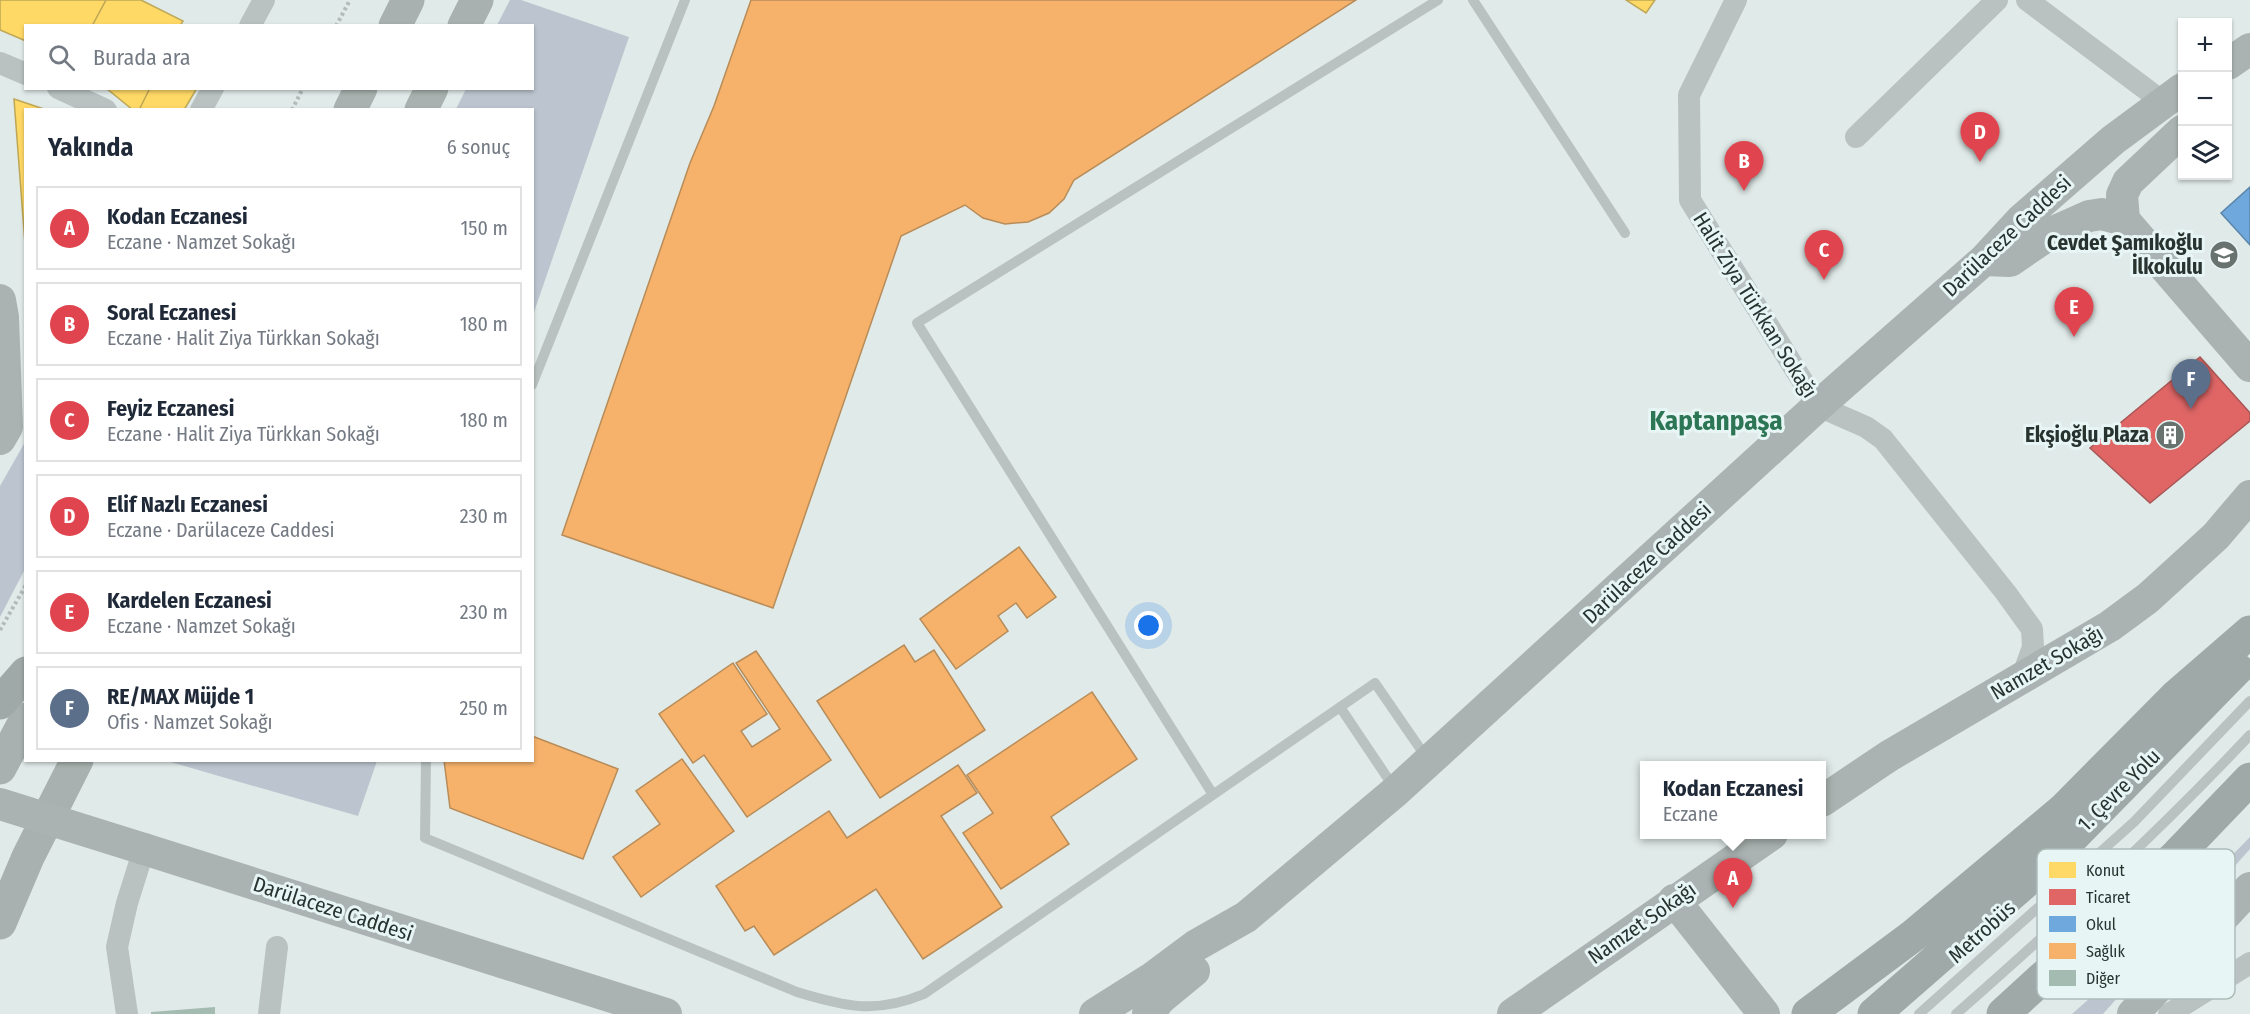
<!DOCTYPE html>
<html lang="tr">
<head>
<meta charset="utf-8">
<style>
	:root { --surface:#fff; --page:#f6f6f7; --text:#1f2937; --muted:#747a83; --line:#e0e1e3; --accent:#687370 }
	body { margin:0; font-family:"Fira Sans Condensed",sans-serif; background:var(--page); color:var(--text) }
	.controls { position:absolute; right:18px; top:18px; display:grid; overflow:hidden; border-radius:0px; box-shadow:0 2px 4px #0004 }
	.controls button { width:54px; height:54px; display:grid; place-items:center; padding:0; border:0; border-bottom:2px solid var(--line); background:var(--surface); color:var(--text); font:30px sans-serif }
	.you { position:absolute; left:1149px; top:626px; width:21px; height:21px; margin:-15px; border:4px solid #fff; border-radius:50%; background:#1a73e8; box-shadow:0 0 0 9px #1a73e833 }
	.badge { display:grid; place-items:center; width:39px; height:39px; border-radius:50%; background:var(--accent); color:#fff; font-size:20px; font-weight:700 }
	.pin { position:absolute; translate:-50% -50px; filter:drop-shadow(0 2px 3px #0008) }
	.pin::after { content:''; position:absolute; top:32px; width:21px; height:18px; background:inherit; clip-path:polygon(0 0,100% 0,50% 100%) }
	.popup { position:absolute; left:1640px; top:761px; width:186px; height:78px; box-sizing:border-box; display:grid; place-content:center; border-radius:0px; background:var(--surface); filter:drop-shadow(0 2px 4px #0005); font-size:20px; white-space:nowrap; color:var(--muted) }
	.popup b { font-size:22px; color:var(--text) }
	.popup::after { content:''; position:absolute; left:50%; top:100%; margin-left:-12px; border:12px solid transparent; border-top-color:var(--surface) }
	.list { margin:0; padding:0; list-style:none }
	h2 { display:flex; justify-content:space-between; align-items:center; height:78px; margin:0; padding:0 24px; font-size:26px }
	h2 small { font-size:20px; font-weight:400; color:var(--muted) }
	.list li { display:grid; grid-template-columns:39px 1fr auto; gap:18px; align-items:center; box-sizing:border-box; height:84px; margin:0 12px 12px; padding:0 12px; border:2px solid var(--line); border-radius:0px }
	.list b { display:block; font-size:22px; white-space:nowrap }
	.list p { margin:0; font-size:20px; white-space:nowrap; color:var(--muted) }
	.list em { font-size:20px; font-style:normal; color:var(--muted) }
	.icon { flex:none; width:33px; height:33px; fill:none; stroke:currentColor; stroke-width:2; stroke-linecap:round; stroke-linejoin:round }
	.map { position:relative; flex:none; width:2250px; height:1014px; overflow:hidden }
	.search { position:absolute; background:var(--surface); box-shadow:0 2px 4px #0004; left:24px; top:24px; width:510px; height:66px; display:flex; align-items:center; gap:15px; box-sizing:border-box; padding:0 21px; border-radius:0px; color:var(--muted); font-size:22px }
	.panel { position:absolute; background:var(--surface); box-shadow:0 2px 4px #0004; left:24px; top:108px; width:510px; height:654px; border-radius:0px }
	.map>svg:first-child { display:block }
</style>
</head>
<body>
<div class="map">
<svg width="2250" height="1014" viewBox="0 0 2250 1014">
	<rect width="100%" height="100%" fill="#e0eae8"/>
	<path fill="#bcc5cf" d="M510 0H521L629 37 533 315 532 110 456 109 466 89 532 88V26L497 25Z
		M25 442V569L0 617V486Z
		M167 761H377L358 816Z
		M2250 837V849L2103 1014H2072L2108 982Z"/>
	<path fill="#ffd966" stroke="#bea756" stroke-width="1.5" d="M0 0H106L92 26H26V41L0 30Z
		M106 0H141L183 21 180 26H92Z
		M1626 0H1655L1646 13Z
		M106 88H150L139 110H133Z
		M150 88H197L184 110H139Z
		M14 99 47 110H26V257Z"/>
	<path fill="#e06666" stroke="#a95756" stroke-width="1.5" d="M2200 357 2250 413V421L2150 503 2090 448Z"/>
	<path fill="#6fa8dc" stroke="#5a85a8" stroke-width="1.5" d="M2250 187V245L2221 213Z"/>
	<path fill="#f6b26b" stroke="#b88c59" stroke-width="1.5" d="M751 0H1356L1074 180 1064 199 1049 213 1028 222 1005 224 983 218 965 205 901 236 773 608 562 535 690 163 714 106Z
		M1019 547 1056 597 1027 618 1016 603 998 616 1008 631 956 669 920 619Z
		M904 645 915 662 934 650 985 730 880 798 817 701Z
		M756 651 831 760 747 817 704 755 693 763 659 714 733 663 767 714 741 731 752 747 780 729 736 663Z
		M1092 692 1137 759 1051 817 1069 844 1001 889 963 833 993 813 967 775Z
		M532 736 618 769 583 859 450 808 444 760H532Z
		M682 759 734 831 641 897 613 857 660 824 636 791Z
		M958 765 977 793 941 816 1002 907 923 959 876 889 774 955 754 926 745 931 716 886 829 811 847 838Z"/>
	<path fill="#a4bbb2" d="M215 1007V1014H151V1012Z"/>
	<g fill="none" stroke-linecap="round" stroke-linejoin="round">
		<path stroke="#b2bbb9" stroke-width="4" stroke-dasharray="3 3" stroke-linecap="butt" d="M336 26 350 0
			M292 110 303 88
			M0 630 26 585"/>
		<path stroke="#b9c2c0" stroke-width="10" d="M1473 0 1625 233
			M532 385 685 0
			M1340 707 1395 789
			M426 760 425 838 797 992C846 1007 876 1014 924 994L1375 683 1428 760
			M1212 793 917 323 1438 0
			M1919 1014 2134 822 2250 701
			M1956 1014C2057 925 2158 833 2250 735"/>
		<path stroke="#b9c2c0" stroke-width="22" d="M1736 0 1689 95 1690 200 1818 406 1866 427 1883 439 2006 593 2032 629 2033 647 2023 675
			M2027 0 2163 102
			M250 26 264 0
			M0 63 26 74
			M58 88 106 110
			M201 110 213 88
			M1856 137 1997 0
			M127 1014 117 947 127 903 144 849
			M269 1014 277 947
			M2169 1014 2250 963"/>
		<path stroke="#aab3b1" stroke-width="32" d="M2228 64 2250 49
			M2182 131 2128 182 2122 195 2124 220 2250 366
			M1984 260 2010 261 2051 233 2089 216 2102 214 2124 220
			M0 300 3 317 7 427 0 439
			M1822 801 1889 756 2110 626 2148 598 2216 536 2250 496
			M144 849 666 1014
			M1674 900 1764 1014
			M1095 1014 1152 978 1195 946 1246 917 1396 791 1818 406 1984 260 2021 220 2113 140 2182 89
			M1148 1014 1160 999 1194 971
			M1513 1014 1772 834
			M2133 1014 2250 888"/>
		<path stroke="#a8b1af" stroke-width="33" d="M395 26 408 0
			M464 26 477 0
			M350 110 361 88
			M421 110 432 88
			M0 768 26 719
			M0 923 28 857 77 760"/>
		<path stroke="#9fa9a7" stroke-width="33" d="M0 703 26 673
			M1808 1014 1914 935 2063 810 2175 697 2250 632
			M1874 1014 2046 864 2237 669
			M2003 1014 2175 857 2250 779"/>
		<path stroke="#aab3b1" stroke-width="32" d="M0 804 144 849"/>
	</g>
	<defs>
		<g id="school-disc" transform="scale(1.5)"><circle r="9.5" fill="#687370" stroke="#e7f6f4"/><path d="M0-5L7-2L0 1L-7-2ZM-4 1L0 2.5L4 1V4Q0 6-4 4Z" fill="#fff"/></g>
		<g id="building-disc" transform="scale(1.5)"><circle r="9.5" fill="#687370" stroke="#e7f6f4"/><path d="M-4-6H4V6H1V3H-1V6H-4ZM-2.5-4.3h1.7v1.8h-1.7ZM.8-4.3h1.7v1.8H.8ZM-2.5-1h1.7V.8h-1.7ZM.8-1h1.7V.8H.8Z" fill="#fff"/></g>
	</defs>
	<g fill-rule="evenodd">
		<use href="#school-disc" x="2224" y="255"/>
		<use href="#building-disc" x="2170" y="435"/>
	</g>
	<g text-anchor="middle" stroke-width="6" stroke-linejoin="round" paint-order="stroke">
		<g font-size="21" fill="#28332f" stroke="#e7f6f4">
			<text transform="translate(2007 236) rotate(-43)" y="7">Darülaceze Caddesi</text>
			<text transform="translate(1755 305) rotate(58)" y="7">Halit Ziya Türkkan Sokağı</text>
			<text transform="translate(1647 563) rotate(-43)" y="7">Darülaceze Caddesi</text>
			<text transform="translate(2047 663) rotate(-30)" y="7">Namzet Sokağı</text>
			<text transform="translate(2119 790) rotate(-45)" y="7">1. Çevre Yolu</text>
			<text transform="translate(333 909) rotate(18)" y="7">Darülaceze Caddesi</text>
			<text transform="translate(1642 923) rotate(-35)" y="7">Namzet Sokağı</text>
			<text transform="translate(1982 932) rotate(-42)" y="7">Metrobüs</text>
		</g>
		<g font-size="21" font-weight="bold" fill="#28332f" stroke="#e7f6f4" text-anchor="end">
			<text x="2203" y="250">Cevdet Şamıkoğlu<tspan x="2203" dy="24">İlkokulu</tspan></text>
			<text x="2149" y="442">Ekşioğlu Plaza</text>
		</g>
		<g font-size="27" font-weight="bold" fill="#2c7656" stroke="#e7f6f4">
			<text x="1716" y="430">Kaptanpaşa</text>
		</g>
	</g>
	<rect x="2037" y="849" width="198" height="150" rx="9" fill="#e7f6f4" stroke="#aebcb9" stroke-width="1.5"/>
	<rect x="2049" y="862" width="27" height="16" fill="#ffd966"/>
	<rect x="2049" y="889" width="27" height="16" fill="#e06666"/>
	<rect x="2049" y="916" width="27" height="16" fill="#6fa8dc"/>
	<rect x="2049" y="943" width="27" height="16" fill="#f6b26b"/>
	<rect x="2049" y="970" width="27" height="16" fill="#a4bbb2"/>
	<g font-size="16" fill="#28332f">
		<text x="2086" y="876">Konut</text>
		<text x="2086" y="903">Ticaret</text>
		<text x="2086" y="930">Okul</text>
		<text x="2086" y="957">Sağlık</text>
		<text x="2086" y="984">Diğer</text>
	</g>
</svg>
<div class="controls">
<button>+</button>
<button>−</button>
<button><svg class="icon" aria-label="layers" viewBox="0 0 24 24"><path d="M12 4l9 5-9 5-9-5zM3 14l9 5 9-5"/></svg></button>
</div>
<div class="you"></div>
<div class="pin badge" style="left:1733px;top:908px;background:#e0444e">A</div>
<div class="popup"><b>Kodan Eczanesi</b>Eczane</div>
<div class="pin badge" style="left:1744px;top:191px;background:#e0444e">B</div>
<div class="pin badge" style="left:1824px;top:280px;background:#e0444e">C</div>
<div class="pin badge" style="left:1980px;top:162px;background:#e0444e">D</div>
<div class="pin badge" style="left:2074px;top:337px;background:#e0444e">E</div>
<div class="pin badge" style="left:2191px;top:409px;background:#5c6f8a">F</div>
<div class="search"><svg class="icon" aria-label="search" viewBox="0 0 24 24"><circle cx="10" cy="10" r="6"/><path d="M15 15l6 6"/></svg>Burada ara</div>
<section class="panel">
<h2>Yakında<small>6 sonuç</small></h2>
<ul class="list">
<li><span class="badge" style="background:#e0444e">A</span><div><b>Kodan Eczanesi</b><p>Eczane · Namzet Sokağı</p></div><em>150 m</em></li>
<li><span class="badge" style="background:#e0444e">B</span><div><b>Soral Eczanesi</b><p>Eczane · Halit Ziya Türkkan Sokağı</p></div><em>180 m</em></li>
<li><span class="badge" style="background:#e0444e">C</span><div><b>Feyiz Eczanesi</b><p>Eczane · Halit Ziya Türkkan Sokağı</p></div><em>180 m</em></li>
<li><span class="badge" style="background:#e0444e">D</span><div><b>Elif Nazlı Eczanesi</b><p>Eczane · Darülaceze Caddesi</p></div><em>230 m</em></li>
<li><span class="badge" style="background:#e0444e">E</span><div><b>Kardelen Eczanesi</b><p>Eczane · Namzet Sokağı</p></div><em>230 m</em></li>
<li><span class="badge" style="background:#5c6f8a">F</span><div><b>RE/MAX Müjde 1</b><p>Ofis · Namzet Sokağı</p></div><em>250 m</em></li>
</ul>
</section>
</div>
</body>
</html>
